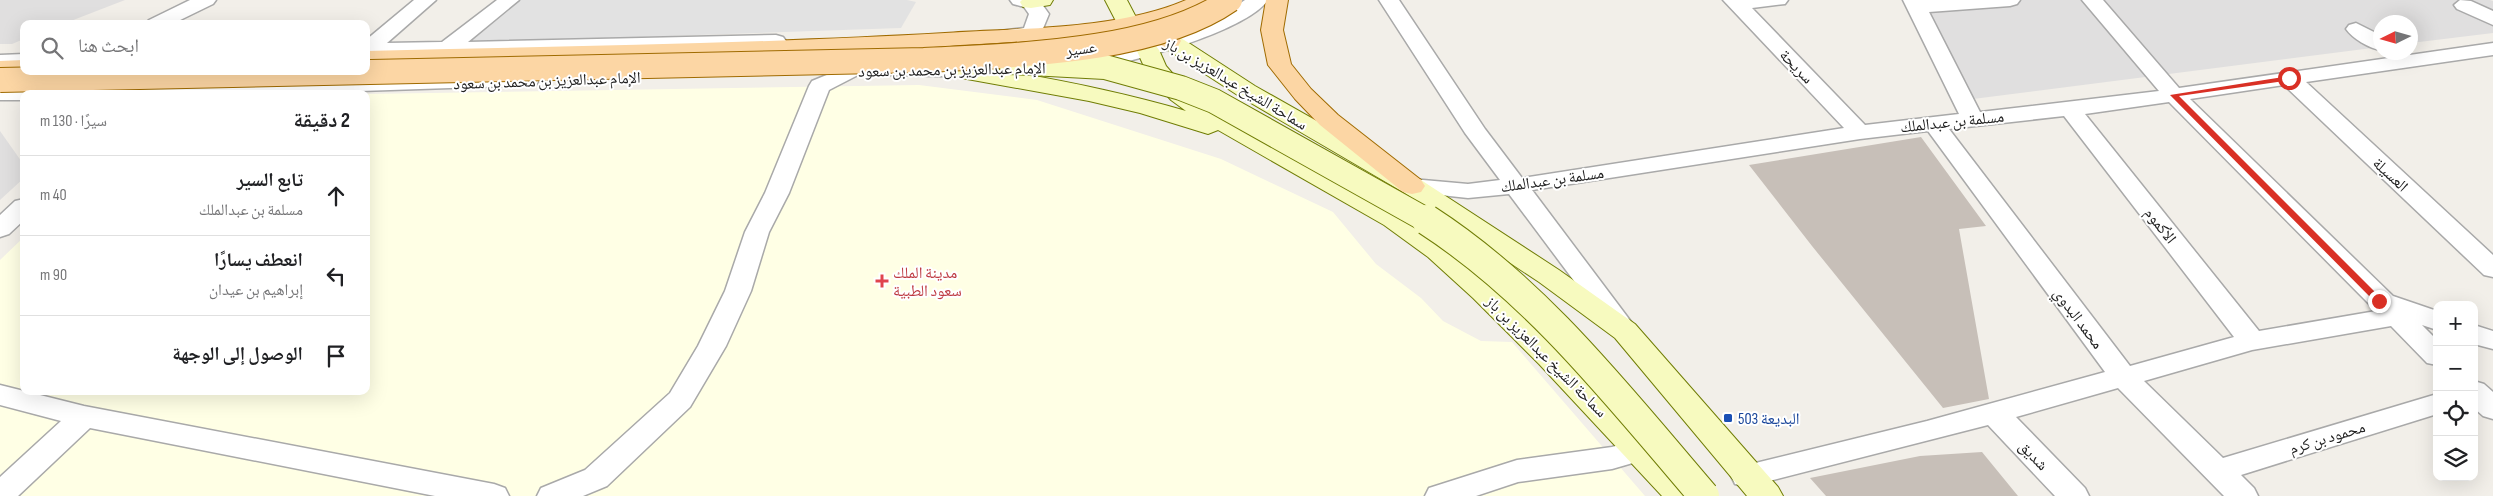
<!DOCTYPE html>
<html lang="ar">
<head>
<meta charset="utf-8">
<style>
	:root { --surface:#fff; --page:#f6f6f6; --text:#202124; --muted:#757577; --line:#e0e0e0 }
	body { margin:0; font-family:"Sofia Sans Condensed","Noto Naskh Arabic",sans-serif; background:var(--page); color:var(--text); direction:rtl }
	.controls { position:absolute; right:15px; bottom:15px; display:grid; overflow:hidden; border-radius:10px; box-shadow:0 5px 20px #0002 }
	.controls button { width:45px; height:45px; display:grid; place-items:center; padding:0; border:0; border-bottom:1px solid var(--line); background:var(--surface); color:var(--text); font:25px sans-serif }
	.compass { position:absolute; left:2373px; top:15px; width:45px; height:45px; border-radius:50%; background:var(--surface); box-shadow:0 5px 20px #0002; rotate:265deg }
	.stop { position:absolute; width:15px; height:15px; margin:-11px; border:4px solid #d93025; border-radius:50%; background:#fff }
	.stop.end { background:#d93025; border-color:#fff; box-shadow:0 1px 5px #0008 }
	.list { margin:0; padding:0; list-style:none }
	h2 { display:flex; justify-content:space-between; align-items:center; height:65px; margin:0; padding:0 20px; font-size:21px }
	h2 small { font-size:16px; font-weight:400; color:var(--muted) }
	.list li { display:grid; grid-template-columns:32px 1fr auto; gap:15px; align-items:center; box-sizing:border-box; height:80px; padding:0 20px; border-top:1px solid var(--line) }
	.list b { display:block; font-size:19px; white-space:nowrap }
	.list p { margin:0; font-size:16px; white-space:nowrap; color:var(--muted) }
	.list em { font-size:16px; font-style:normal; color:var(--muted) }
	.icon { flex:none; width:28px; height:28px; fill:none; stroke:currentColor; stroke-width:2; stroke-linecap:round; stroke-linejoin:round }
	.map { position:relative; flex:none; width:2493px; height:496px; overflow:hidden; direction:ltr }
	.search { position:absolute; background:var(--surface); box-shadow:0 5px 20px #0002; left:20px; top:20px; width:350px; height:55px; display:flex; align-items:center; gap:12px; box-sizing:border-box; padding:0 18px; border-radius:10px; color:var(--muted); font-size:19px }
	.panel { position:absolute; background:var(--surface); box-shadow:0 5px 20px #0002; left:20px; top:90px; width:350px; height:305px; border-radius:10px; direction:rtl }
	.map>svg:first-child { display:block }
</style>
</head>
<body>
<div class="map">
<svg width="2493" height="496" viewBox="0 0 2493 496">
	<rect width="100%" height="100%" fill="#f2efe9"/>
	<path fill="#e0dfdf" d="M0 0H125L63 24H24V39L12 44H0Z
		M1913 0H2490L2493 1V33L2411 43 2410 22H2380V47L1973 99Z
		M0 131 24 165V178L0 200Z"/>
	<path fill="#ffffe5" d="M919 85 1037 100 1221 159 1333 212 1376 264 1421 298 1443 321 1481 341 1512 342 1645 496H0V260L24 237V391H366V94Z"/>
	<path fill="#e2e2e2" d="M518 0H907L916 2 901 28 464 43Z"/>
	<path fill="#c7bfb8" d="M1921 137 1986 226 1959 229 1989 399 1943 408 1812 246 1749 165Z
		M1982 452 2018 496H1826L1810 478 1920 456Z"/>
	<g fill="none" stroke-linecap="round" stroke-linejoin="round">
		<g stroke="#a9a9a9" stroke-width="3">
			<path id="street" d="M190 0H216L213 4 172 24H146L149 20Z
				M414 0H436L387 43 442 42 497 0H519L468 42 776 35 783 37 786 41 783 45 776 47 366 56V40Z
				M1010 0H1039L1049 14 1039 38 1006 41 999 39 996 35 999 31 1024 28 1029 14 1024 7 1013 4Z
				M1245 0H1268C1246 32 1124 65 1085 70L1078 68 1075 64 1078 60C1089 57 1101 56 1112 53 1152 44 1212 24 1245 0Z
				M1379 0H1399L1485 129 1522 178 1844 128 1723 0H1788L1785 4 1752 8 1865 125 1959 114 1903 0H2020L2017 4 2010 6 1929 12 1980 112 2159 91 2082 0H2103L2179 88 2493 43V55L2306 82 2493 255V277L2484 275 2284 85 2190 99 2393 296 2437 311V330L2422 325 2437 340V365L2427 363 2391 326 2252 350 2144 381 2223 458 2437 394V414L2241 475 2254 488 2258 496H2224L2118 388 2016 417 2085 488 2089 496H2055L1988 425 1746 487 1735 484 1731 476 1735 468 1927 421 2105 372 1928 131 1860 139 1532 190 1635 327 1631 333 1622 336 1613 333 1509 194 1468 198 1404 191 1400 186 1404 181 1412 179 1468 184 1500 180 1465 133ZM2169 102 2376 311 2259 331 2085 114ZM2064 116 2234 337 2130 366 1949 129Z
				M2460 0 2471 1 2493 11V25L2457 9 2454 5Z
				M2356 23 2380 35V50C2369 48 2353 39 2346 29L2349 25Z
				M24 54V66L0 67V55Z
				M851 65 858 67 862 71 858 75 829 90 789 193 769 232 751 291 726 346 690 407 607 486 583 496H537L541 488 585 470 670 393 698 346 725 291 745 232 765 193 809 86 812 81Z
				M893 65H988L995 67 999 71 995 75 988 77 886 75 882 71 886 67Z
				M528 74 536 75 539 80 536 85 271 94H24V100H0V88L30 89Z
				M24 199V220L9 234 0 237V215L15 201Z
				M2474 325 2493 331V349L2474 344Z
				M2474 381 2484 384 2493 392V419L2483 416 2474 408Z
				M0 385 84 406 494 484 505 488 509 496H435L90 428 18 496H0V477L61 421 0 405Z
				M1640 439 1650 442 1655 450 1650 458 1612 469 1518 482 1476 496H1425L1429 488 1517 460 1612 447Z"/>
		</g>
		<g stroke="#707d05" stroke-width="2">
			<path id="secondary" d="M1022 0H1053L1050 5 1031 8 1023 7 1020 2Z
				M1105 0H1127L1139 23 1159 50 1166 66 1187 90 1204 102 1402 213 1448 245 1493 284 1561 350 1694 487 1699 496H1662L1539 364 1473 298 1428 257 1384 225 1218 130 1208 134 1140 113 1089 101 967 79 959 77 955 72 959 67 967 65C1041 76 1114 90 1186 111L1171 100 1147 73 1137 51 1118 25Z
				M1170 34 1178 36 1255 86 1421 180 1559 270 1635 324 1778 487 1783 496H1747L1615 338 1539 282 1403 192 1239 96 1162 46 1159 41 1162 36Z"/>
		</g>
		<g stroke="#a06b00" stroke-width="2">
			<path id="primary" d="M1186 0H1215L1212 5 1180 19 1151 26 1178 36 1181 41 1178 46 1170 48 1162 46 1127 32 1032 41 838 53 366 65V51C559 46 753 44 945 33 1020 28 1117 30 1186 0Z
				M1266 0H1288L1283 30 1291 64 1311 89 1338 115 1421 180 1425 186 1421 192 1412 194 1403 192 1320 125 1295 99 1272 70 1268 65 1261 30Z
				M24 60V71L32 72 0 75V61Z"/>
		</g>
		<use href="#street" fill="#fff" fill-rule="evenodd"/>
		<use href="#secondary" fill="#f7fabf" fill-rule="evenodd"/>
		<use href="#primary" fill="#fcd6a4" fill-rule="evenodd"/>
		<g stroke="#707d05" stroke-width="26" stroke-linecap="butt">
			<path id="secondary-bridge-far1" d="M1010 62 1105 67 1181 88 1214 101 1428 221"/>
		</g>
		<g stroke="#707d05" stroke-width="32" stroke-linecap="butt">
			<path id="secondary-bridge" d="M1427 220C1537 291 1619 397 1704 496"/>
		</g>
		<g stroke="#a06b00" stroke-width="26" stroke-linecap="butt">
			<path id="primary-bridge" d="M0 80 924 60C1014 55 1154 53 1230 0"/>
		</g>
		<use href="#secondary-bridge-far1" stroke="#f7fabf" stroke-width="24"/>
		<use href="#secondary-bridge" stroke="#f7fabf" stroke-width="30"/>
		<use href="#primary-bridge" stroke="#fcd6a4" stroke-width="24"/>
	</g>
	<path fill="#d93025" d="M2289 76 2291 80 2179 96 2382 299V303H2376L2170 95Z"/>
	<path fill="#e0444e" stroke="#fff" stroke-width="2" d="M879.5 273.5h5v5h5v5h-5v5h-5v-5h-5v-5h5z"/>
	<rect fill="#1a4fb4" stroke="#fff" stroke-width="2" x="1723" y="413" width="10" height="10" rx="2.5"/>
	<g text-anchor="middle" stroke-width="4" stroke-linejoin="round" paint-order="stroke">
		<g font-size="16" fill="#222" stroke="#fff">
			<text transform="translate(1081 48) rotate(-8)" y="6">عسير</text>
			<text transform="translate(1797 66) rotate(46)" y="6">سريحة</text>
			<text transform="translate(952 69) rotate(-1)" y="6">الإمام عبدالعزيز بن محمد بن سعود</text>
			<text transform="translate(547 80) rotate(-2)" y="6">الإمام عبدالعزيز بن محمد بن سعود</text>
			<text transform="translate(1236 83) rotate(31)" y="6">سماحة الشيخ عبدالعزيز بن باز</text>
			<text transform="translate(1952 121) rotate(-6)" y="6">مسلمة بن عبدالملك</text>
			<text transform="translate(2391 174) rotate(43)" y="6">العسيلة</text>
			<text transform="translate(1552 179) rotate(-8)" y="6">مسلمة بن عبدالملك</text>
			<text transform="translate(2161 225) rotate(52)" y="6">الأكموم</text>
			<text transform="translate(2079 318) rotate(53)" y="6">محمد البدوي</text>
			<text transform="translate(1547 356) rotate(45)" y="6">سماحة الشيخ عبدالعزيز بن باز</text>
			<text transform="translate(2327 437) rotate(-17)" y="6">محمود بن كرم</text>
			<text transform="translate(2034 455) rotate(46)" y="6">شديق</text>
		</g>
		<g font-size="16" fill="#be3a42" stroke="#fff" text-anchor="start">
			<text x="893" y="278">مدينة الملك<tspan x="893" dy="18">سعود الطبية</tspan></text>
		</g>
		<g font-size="16" fill="#164399" stroke="#fff" text-anchor="start">
			<text x="1738" y="424">البديعة 503</text>
		</g>
	</g>
</svg>
<div class="controls">
<button>+</button>
<button>−</button>
<button><svg class="icon" aria-label="locate" viewBox="0 0 24 24"><circle cx="12" cy="12" r="6"/><path d="M12 2v4M12 18v4M2 12h4M18 12h4"/></svg></button>
<button><svg class="icon" aria-label="layers" viewBox="0 0 24 24"><path d="M12 4l9 5-9 5-9-5zM3 14l9 5 9-5"/></svg></button>
</div>
<svg class="compass" viewBox="-18 -18 36 36"><path d="M0-13l5 13h-10z" fill="#e53935"/><path d="M0 13l5-13h-10z" fill="#757577"/></svg>
<div class="stop" style="left:2289px;top:78px"></div>
<div class="stop end" style="left:2379px;top:301px"></div>
<div class="search"><svg class="icon" aria-label="search" viewBox="0 0 24 24"><circle cx="10" cy="10" r="6"/><path d="M15 15l6 6"/></svg>ابحث هنا</div>
<section class="panel">
<h2>2 دقيقة<small>سيرًا · 130 m</small></h2>
<ul class="list">
<li><svg class="icon" aria-label="ahead" viewBox="0 0 24 24"><path d="M12 20V5M6 11l6-6 6 6"/></svg><div><b>تابع السير</b><p>مسلمة بن عبدالملك</p></div><em>40 m</em></li>
<li><svg class="icon" aria-label="left" viewBox="0 0 24 24"><path d="M17 20v-9H6M10 6l-5 5 5 5"/></svg><div><b>انعطف يسارًا</b><p>إبراهيم بن عيدان</p></div><em>90 m</em></li>
<li><svg class="icon" aria-label="arrive" viewBox="0 0 24 24"><path d="M6 21V4h12l-3 4 3 4H6"/></svg><div><b>الوصول إلى الوجهة</b></div></li>
</ul>
</section>
</div>
</body>
</html>
